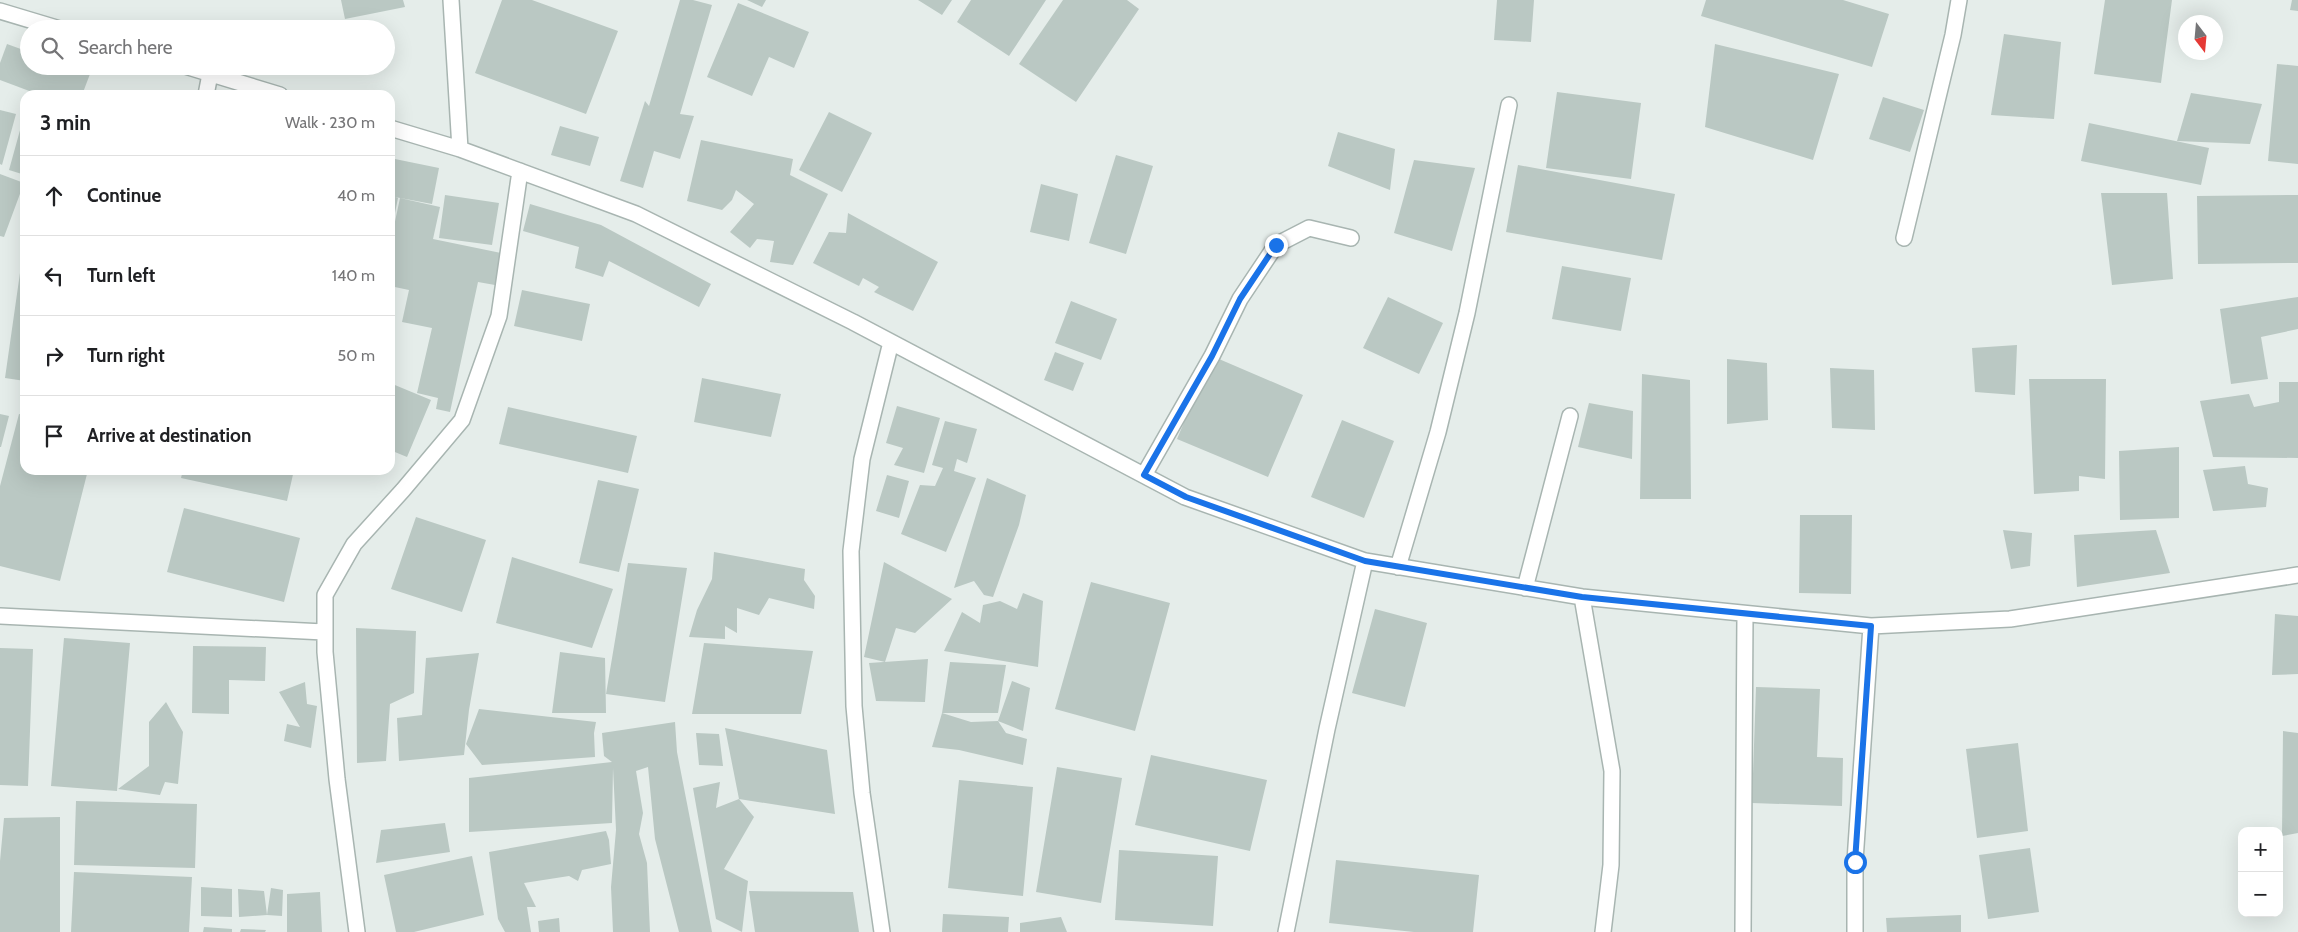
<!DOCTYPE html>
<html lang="en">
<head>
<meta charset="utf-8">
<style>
	:root { --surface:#fff; --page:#f6f6f6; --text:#202124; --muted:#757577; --line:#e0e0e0 }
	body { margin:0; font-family:Cabin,sans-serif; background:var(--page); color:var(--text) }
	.controls { position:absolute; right:15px; bottom:15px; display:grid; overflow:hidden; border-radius:10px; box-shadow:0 5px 20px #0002 }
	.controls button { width:45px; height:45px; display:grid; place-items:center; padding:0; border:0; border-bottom:1px solid var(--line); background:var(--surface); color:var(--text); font:25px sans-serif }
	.compass { position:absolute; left:2178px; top:15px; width:45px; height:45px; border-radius:50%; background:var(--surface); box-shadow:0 5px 20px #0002; rotate:164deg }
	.stop { position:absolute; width:15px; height:15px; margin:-11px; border:4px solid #1a73e8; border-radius:50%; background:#fff }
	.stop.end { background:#1a73e8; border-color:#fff; box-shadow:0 1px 5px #0008 }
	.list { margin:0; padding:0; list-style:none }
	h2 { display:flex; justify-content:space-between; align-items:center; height:65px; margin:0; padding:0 20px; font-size:21px }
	h2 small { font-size:16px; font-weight:400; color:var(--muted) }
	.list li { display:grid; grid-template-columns:32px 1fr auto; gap:15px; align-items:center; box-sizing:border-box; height:80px; padding:0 20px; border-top:1px solid var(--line) }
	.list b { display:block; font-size:19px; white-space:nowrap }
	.list em { font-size:16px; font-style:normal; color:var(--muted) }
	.icon { flex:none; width:28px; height:28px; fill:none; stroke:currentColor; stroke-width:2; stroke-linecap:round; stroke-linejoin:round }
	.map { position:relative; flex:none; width:2298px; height:932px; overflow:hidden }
	.search { position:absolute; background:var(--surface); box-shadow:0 5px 20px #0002; left:20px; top:20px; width:375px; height:55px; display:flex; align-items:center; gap:12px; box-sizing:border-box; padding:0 18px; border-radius:28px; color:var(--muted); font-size:19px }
	.panel { position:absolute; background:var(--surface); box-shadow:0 5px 20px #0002; left:20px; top:90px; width:375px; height:385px; border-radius:15px }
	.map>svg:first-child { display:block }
</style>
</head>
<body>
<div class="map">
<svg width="2298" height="932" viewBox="0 0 2298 932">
	<rect width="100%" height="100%" fill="#e5edea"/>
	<path fill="#bac8c3" d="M341 0H403L405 7 345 19Z
		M502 0H532L618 31 586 114 475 73Z
		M680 0H693L712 5 680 114 694 116 680 159 654 151 643 188 620 181 645 101 649 106Z
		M747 0H766L762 7Z
		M918 0H952L942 15Z
		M971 0H1046L1009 56 957 22Z
		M1063 0H1127L1139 9 1076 102 1019 64Z
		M1497 0H1534L1531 42 1494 40Z
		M1706 0H1843L1889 14 1872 67 1701 16Z
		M2105 0H2172L2161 83 2094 74Z
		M2292 0H2298V11L2290 10Z
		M738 3 809 32 794 68 769 57 752 96 707 77Z
		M2004 34 2061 42 2054 119 1991 115Z
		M7 44 29 52V66H67L90 74 82 95H40L0 80V63Z
		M1715 44 1839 74 1813 160 1705 127Z
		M2277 64 2298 66V164L2268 161Z
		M1557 92 1641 103 1631 179 1546 168Z
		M2191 93 2262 104 2250 144 2177 141Z
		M1883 97 1924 110 1910 152 1869 139Z
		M0 110 16 114 2 165 0 164Z
		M829 112 872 133 842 192 799 170Z
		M22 123 25 124V175L9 170Z
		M2089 123 2209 148 2201 185 2081 161Z
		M560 126 599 137 590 166 551 155Z
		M1338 132 1395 149 1390 190 1328 166Z
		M701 140 793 159 790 175 828 194 793 265 770 262 774 241 757 239 750 248 730 232 754 204 736 190 732 200 722 210 687 201Z
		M1116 155 1153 166 1126 254 1089 243Z
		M390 158 439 168 432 204 395 197 398 198 391 233Z
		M1414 160 1475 168 1452 251 1394 233Z
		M1518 165 1675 194 1662 260 1506 232Z
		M0 174 24 183 4 237 0 236Z
		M1041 184 1078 194 1069 241 1030 232Z
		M2101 193H2167L2173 279 2112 285Z
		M445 195 499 203 492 245 439 238Z
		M2298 195V263L2198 264 2197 196Z
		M400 198 440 207 433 239 501 253 495 285 478 282 450 412 436 409 438 398 417 393 432 328 402 322 409 290 390 286V245Z
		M530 204 601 225 711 284 699 307 609 261 603 277 575 268 579 247 523 231Z
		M848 213 938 262 913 311 874 292 879 287 863 278 859 286 813 263 829 232 846 233Z
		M23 252 25 253V381L5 378Z
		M1562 266 1631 278 1621 331 1552 319Z
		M522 290 590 304 582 341 514 326Z
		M1388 297 1443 323 1419 374 1363 348Z
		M2298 297V329L2261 337 2268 379 2231 384 2220 309Z
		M1071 301 1117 319 1101 360 1055 343Z
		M2017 345 2015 395 1975 392 1972 348Z
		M1055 352 1084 363 1073 391 1044 380Z
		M1212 356 1303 395 1268 477 1177 439Z
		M1727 359 1767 363 1768 420 1727 424Z
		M1830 368 1874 370 1875 430 1832 428Z
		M1642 374 1690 380 1691 499H1640Z
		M702 378 781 394 771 437 694 422Z
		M2029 379H2106L2105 479 2079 476V491L2034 494Z
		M2279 382H2298V458L2213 457 2200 401 2249 394 2254 407 2279 402Z
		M390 383 431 400 407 457 390 450Z
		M1589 403 1633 411 1632 459 1578 447Z
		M897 406 940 418 924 473 894 465 903 448 886 443Z
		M508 407 637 436 628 473 499 444Z
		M0 414 9 416 1 447H0Z
		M19 414 25 415V470H88L60 581 0 566V486Z
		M1342 420 1394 441 1364 518 1311 497Z
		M945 421 977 429 967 463 957 459 954 471 976 478 946 552 901 534 920 485 935 486 943 468 932 465Z
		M2179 447V518L2120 520 2119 451Z
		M2245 466 2248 484 2268 488 2266 507 2213 511 2203 470Z
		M183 470H294L287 501 181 478Z
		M887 475 909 481 899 518 876 511Z
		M987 478 1026 495 1019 525 993 597 984 595 974 581 954 588Z
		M598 480 639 489 619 572 579 563Z
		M184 508 300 538 284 602 167 572Z
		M1800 515H1852L1851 594 1799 593Z
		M416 517 486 540 462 612 391 589Z
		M2003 530 2032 533 2030 566 2011 569Z
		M2156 530 2170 573 2077 587 2074 535Z
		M714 552 805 569 804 580 815 596 814 609 769 598 759 615 737 608V633L725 626V639L689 637 697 610 712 579Z
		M512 557 613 589 592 648 496 623Z
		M884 562 952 599 915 633 896 628 885 662 864 657Z
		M628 563 687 568 665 702 606 694Z
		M1091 582 1170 603 1135 731 1055 709Z
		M1023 593 1043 601 1038 667 944 651 962 612 980 623 983 605 1000 601 1017 609Z
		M1375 609 1427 623 1405 707 1352 693Z
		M2275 614 2298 616V674L2272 675Z
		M356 628 416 631 414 693 390 704 386 761 357 763Z
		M64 638 130 643 117 791 51 786Z
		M704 643 813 651 801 714H692Z
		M193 646 266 647 265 681 229 680V714L192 713Z
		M0 648 33 649 28 786 0 785Z
		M560 652 605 658 606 713H552Z
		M479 653 469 710 464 755 399 761 397 718 422 715 426 658Z
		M928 659 925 702 876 701 869 663Z
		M950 662 1006 665 998 713H942Z
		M1012 681 1030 688 1023 731 998 721Z
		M305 682 307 704 317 706 311 748 284 741 287 724 300 727 279 692Z
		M1756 687 1820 689 1817 757 1843 758 1842 806 1752 803Z
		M166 702 183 732 178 784 165 782 160 795 118 789 149 766V722Z
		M479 709 596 722 594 733 595 757 482 765 466 744Z
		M942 713 971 722 998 721 1006 733 1027 739 1023 765 959 750 932 747Z
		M675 722 677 752 712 932H679L655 839 648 767 636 771 643 813 639 834 647 863 650 932H613L611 887 616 830 613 768 612 823 469 832V778L612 762 604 756 602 733Z
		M725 728 827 750 835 814 739 799Z
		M2283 731 2298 733V833L2282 836Z
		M696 733 719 734 723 766 699 765Z
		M2018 743 2028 831 1977 838 1966 749Z
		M1151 755 1267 780 1250 851 1135 825Z
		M1057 767 1122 778 1101 903 1036 892Z
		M959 780 1033 787 1023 896 948 888Z
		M720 782 716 808 739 799 754 817 724 869 748 881 742 932 716 919 693 788Z
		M76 801 197 804 195 868 74 865Z
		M60 817V932H0V861L4 818Z
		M445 823 450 852 376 863 381 830Z
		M606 831 609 840 611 864 582 870 578 881 569 876 524 883 536 907H527L531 932H505L498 919 489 852Z
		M2030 848 2039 912 1988 919 1979 855Z
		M1119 850 1218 856 1213 926 1115 920Z
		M472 856 484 915 414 932H396L384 875Z
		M1336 860 1479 875 1473 932H1414L1329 923Z
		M74 872 192 877 189 932H71Z
		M201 887 232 889V917L201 916Z
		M271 888 283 890 282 916 267 915Z
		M238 889 264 891 267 915 239 917Z
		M749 891 853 892 859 932H755Z
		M320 892 322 932H287V894Z
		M943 914 1009 917 1008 932H942Z
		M1961 915V932H1887L1886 918Z
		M1061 917 1067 932H1020V923Z
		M559 918 560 932H539L538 921Z
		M204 927 232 929V932H203Z
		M241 929 266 930 265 932H240Z"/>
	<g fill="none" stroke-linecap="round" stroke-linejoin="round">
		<g stroke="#a8b5b1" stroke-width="18">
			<path id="minor" d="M451 0 460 149
				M0 11 60 29
				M185 66 280 95
				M206 95 210 74
				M390 128 460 149 636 214 853 322 1185 497 1365 561 1582 597 1871 626 2010 619 2298 575
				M1904 238 1953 35 1959 0
				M1144 475 1212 356 1240 299 1276 245 1309 228 1351 238
				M1398 567 1438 432 1467 313 1509 105
				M1525 588 1570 416
				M1582 597 1612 771 1611 865 1603 932
				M0 616 324 632
				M357 932 337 779 325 652V595L354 544 403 490 462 420 499 316 520 171
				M882 932 862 793 854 706 851 551 862 459 891 342
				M1286 932 1327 729 1365 561
				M1743 932 1745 614
				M1855 932V861L1871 626"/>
		</g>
		<use href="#minor" stroke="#fff" stroke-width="15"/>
	</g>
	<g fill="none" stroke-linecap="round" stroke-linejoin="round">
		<path stroke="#1a73e8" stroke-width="6" d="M1276 245 1240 299 1212 356 1144 475 1186 497 1365 561 1582 597 1871 626 1855 862"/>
	</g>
</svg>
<div class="controls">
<button>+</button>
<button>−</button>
</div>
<svg class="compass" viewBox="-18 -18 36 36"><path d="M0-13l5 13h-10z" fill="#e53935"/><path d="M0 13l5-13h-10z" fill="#757577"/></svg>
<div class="stop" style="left:1855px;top:862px"></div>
<div class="stop end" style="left:1276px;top:245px"></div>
<div class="search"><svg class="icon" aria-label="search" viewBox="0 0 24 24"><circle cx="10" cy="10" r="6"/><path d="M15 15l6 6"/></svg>Search here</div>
<section class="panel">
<h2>3 min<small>Walk · 230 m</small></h2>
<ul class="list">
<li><svg class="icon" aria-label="ahead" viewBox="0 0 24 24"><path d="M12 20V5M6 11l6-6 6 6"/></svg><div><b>Continue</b></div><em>40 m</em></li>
<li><svg class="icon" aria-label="left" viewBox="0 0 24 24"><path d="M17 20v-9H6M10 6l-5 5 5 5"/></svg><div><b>Turn left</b></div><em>140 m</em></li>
<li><svg class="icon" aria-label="right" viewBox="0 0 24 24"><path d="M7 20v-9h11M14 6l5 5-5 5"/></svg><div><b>Turn right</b></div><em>50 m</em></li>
<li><svg class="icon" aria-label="arrive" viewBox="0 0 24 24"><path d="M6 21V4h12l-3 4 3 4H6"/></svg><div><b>Arrive at destination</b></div></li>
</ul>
</section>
</div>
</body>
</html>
